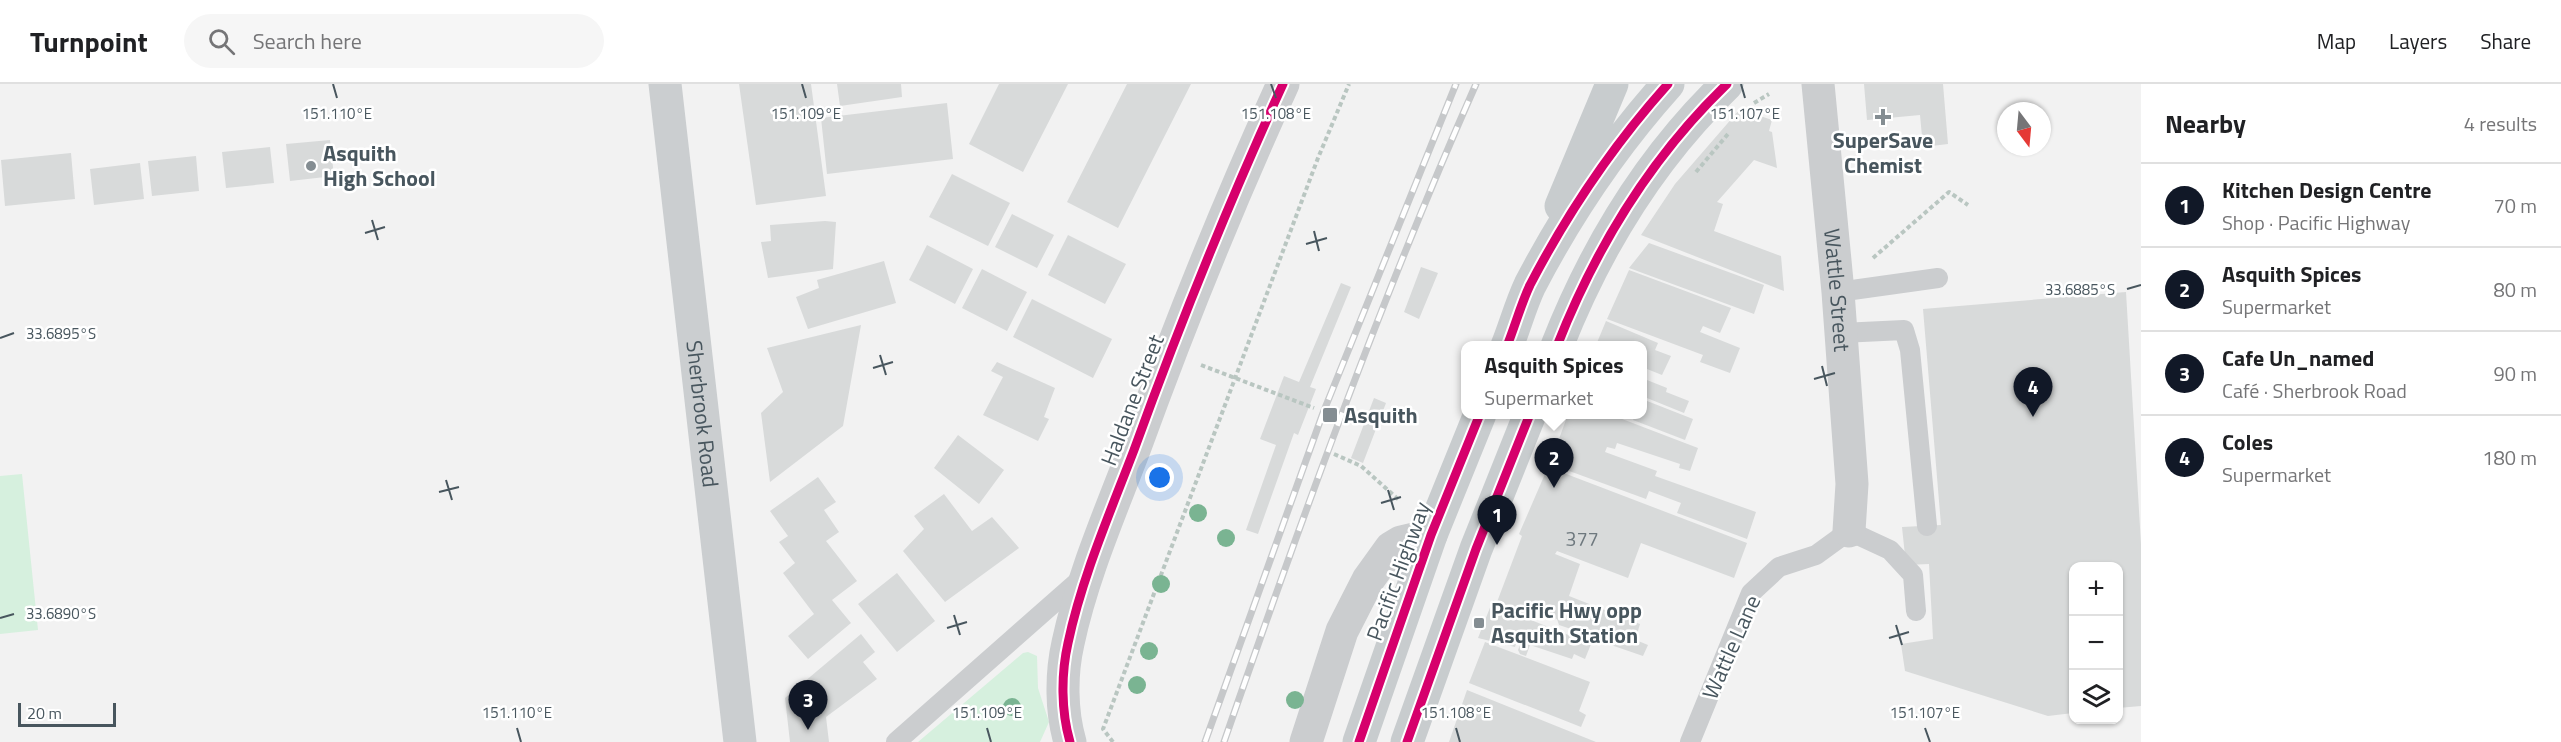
<!DOCTYPE html>
<html lang="en">
<head>
<meta charset="utf-8">
<style>
	:root { --surface:#fff; --page:#f6f6f6; --text:#202124; --muted:#757577; --line:#e0e0e0; --accent:#111827 }
	body { margin:0; font-family:"Titillium Web",sans-serif; background:var(--page); color:var(--text) }
	.controls { position:absolute; right:18px; bottom:18px; display:grid; overflow:hidden; border-radius:12px; box-shadow:0 2px 4px #0004 }
	.controls button { width:54px; height:54px; display:grid; place-items:center; padding:0; border:0; border-bottom:2px solid var(--line); background:var(--surface); color:var(--text); font:30px sans-serif }
	.compass { position:absolute; left:1997px; top:18px; width:54px; height:54px; border-radius:50%; background:var(--surface); box-shadow:0 2px 4px #0004; rotate:164deg }
	.scale { position:absolute; left:18px; bottom:15px; width:98px; box-sizing:border-box; padding-left:6px; border:3px solid #48565e; border-top:0; font-size:16px; line-height:21px; white-space:nowrap; color:#48565e; -webkit-text-stroke:4px #fff; paint-order:stroke }
	.you { position:absolute; left:1160px; top:394px; width:21px; height:21px; margin:-15px; border:4px solid #fff; border-radius:50%; background:#1a73e8; box-shadow:0 0 0 9px #1a73e833 }
	.badge { display:grid; place-items:center; width:39px; height:39px; border-radius:50%; background:var(--accent); color:#fff; font-size:20px; font-weight:700 }
	.pin { position:absolute; translate:-50% -50px; filter:drop-shadow(0 2px 3px #0008) }
	.pin::after { content:''; position:absolute; top:32px; width:21px; height:18px; background:inherit; clip-path:polygon(0 0,100% 0,50% 100%) }
	.popup { position:absolute; left:1461px; top:257px; width:186px; height:78px; box-sizing:border-box; display:grid; place-content:center; border-radius:12px; background:var(--surface); filter:drop-shadow(0 2px 4px #0005); font-size:20px; white-space:nowrap; color:var(--muted) }
	.popup b { font-size:22px; color:var(--text) }
	.popup::after { content:''; position:absolute; left:50%; top:100%; margin-left:-12px; border:12px solid transparent; border-top-color:var(--surface) }
	.list { margin:0; padding:0; list-style:none }
	h2 { display:flex; justify-content:space-between; align-items:center; height:78px; margin:0; padding:0 24px; font-size:26px }
	h2 small { font-size:20px; font-weight:400; color:var(--muted) }
	.list li { display:grid; grid-template-columns:39px 1fr auto; gap:18px; align-items:center; box-sizing:border-box; height:84px; padding:0 24px; border-top:2px solid var(--line) }
	.list b { display:block; font-size:22px; white-space:nowrap }
	.list p { margin:0; font-size:20px; white-space:nowrap; color:var(--muted) }
	.list em { font-size:20px; font-style:normal; color:var(--muted) }
	.icon { flex:none; width:33px; height:33px; fill:none; stroke:currentColor; stroke-width:2; stroke-linecap:round; stroke-linejoin:round }
	.map { position:relative; flex:none; width:2141px; height:658px; overflow:hidden }
	header { display:flex; align-items:center; gap:36px; box-sizing:border-box; height:84px; padding:0 30px; background:var(--surface); border-bottom:2px solid var(--line) }
	header strong { font-size:28px }
	nav { display:flex; gap:33px; margin-inline-start:auto; font-size:21px }
	.search { width:420px; height:54px; background:var(--page); display:flex; align-items:center; gap:15px; box-sizing:border-box; padding:0 21px; border-radius:33px; color:var(--muted); font-size:22px }
	main { display:flex }
	aside { flex:1; background:var(--surface) }
	.map>svg:first-child { display:block }
</style>
</head>
<body>
<header>
<strong>Turnpoint</strong>
<div class="search"><svg class="icon" aria-label="search" viewBox="0 0 24 24"><circle cx="10" cy="10" r="6"/><path d="M15 15l6 6"/></svg>Search here</div>
<nav><a>Map</a><a>Layers</a><a>Share</a></nav>
</header>
<main>
<div class="map">
<svg width="2141" height="658" viewBox="0 0 2141 658">
	<rect width="100%" height="100%" fill="#f2f2f2"/>
	<path fill="#d6f0de" d="M22 390 38 546 0 550V392Z
		M1028 568 1037 572 1038 604 1049 638 1040 658H918L1023 569Z"/>
	<path fill="#d8dada" d="M739 0H811L826 112 756 121Z
		M837 0H901L902 13 840 22Z
		M999 0H1068L1023 88 969 60Z
		M1127 0H1191L1118 144 1067 118Z
		M1864 0H1943L1948 60 1923 63 1920 31 1867 36Z
		M947 19 953 75 827 90 821 34Z
		M1740 25 1772 36 1769 47 1772 48 1777 84 1754 76 1717 118 1723 120 1714 147 1781 172 1784 207 1641 151 1675 100Z
		M330 56 334 92 290 97 286 60Z
		M270 63 274 99 226 104 222 68Z
		M71 69 75 115 5 122 1 76Z
		M196 72 199 107 152 112 148 77Z
		M140 79 144 115 94 121 90 85Z
		M952 90 1010 119 988 162 929 133Z
		M1012 130 1054 151 1037 184 995 163Z
		M825 137 836 138 833 185 768 194 761 158 771 157 770 141Z
		M1068 151 1126 180 1105 220 1048 191Z
		M1649 159 1764 201 1754 230 1629 184Z
		M927 161 973 185 955 220 909 196Z
		M884 177 896 219 808 245 796 213 819 204 817 196Z
		M1421 183 1438 189 1419 235 1404 228Z
		M982 185 1027 208 1007 247 962 224Z
		M1629 186 1731 224 1720 249 1703 242 1700 248 1740 264 1730 289 1700 278 1703 271 1607 235Z
		M1341 199 1351 203 1310 303 1316 305 1298 351 1294 349 1258 450 1246 446 1276 361 1260 355 1284 292 1299 298Z
		M2126 208 2141 460V622L2118 624V482H2074L2073 629 2048 632 1905 587 1901 560 1933 555 1929 480 1906 481 1902 443 1941 441 1923 225Z
		M1032 215 1112 255 1093 294 1013 253Z
		M1606 237 1658 259 1655 266 1671 272 1662 291 1642 283V261H1596Z
		M861 241 843 342 770 398 761 329 783 308 767 264Z
		M997 278 1055 304 1044 333 1049 335 1038 357 983 331 1003 293 991 287Z
		M1642 294 1667 304 1666 308 1689 317 1684 329 1642 312Z
		M1374 314 1386 319 1363 379 1351 374Z
		M1642 315 1693 335 1685 356 1633 336 1636 330H1642Z
		M1568 330H1609L1698 364 1690 387 1679 384 1680 380 1617 359 1615 365 1607 363 1605 368 1657 387 1655 392 1756 428 1747 455 1677 429 1681 419 1649 407 1646 415 1550 380Z
		M958 351 1004 386 979 420 934 384Z
		M1548 383 1747 459 1734 494 1641 459 1628 494 1557 467 1555 470 1580 480 1569 512 1640 540 1637 550 1633 549 1631 554 1648 561 1643 572 1579 550 1580 548 1559 541 1557 535 1536 527 1534 532 1527 529 1526 534 1591 560 1585 575 1574 570 1572 575 1530 561 1526 572 1520 570 1518 566 1521 558 1517 556 1515 563 1478 554 1493 516 1497 518 1522 452 1519 450Z
		M818 393 836 418 824 426 839 448 826 457 857 497 832 516 851 539 808 575 788 552 814 530 783 489 795 479 779 458 788 452 770 427Z
		M944 410 972 447 992 433 1019 464 945 518 903 467 924 445 914 432Z
		M897 489 935 537 897 568 858 520Z
		M861 550 875 568 863 578 877 595 826 633 829 658H790L785 614Z
		M1485 558 1590 598 1579 627 1586 631 1581 643 1469 599Z
		M1467 606 1596 658H1449Z"/>
	<g fill="none" stroke-linecap="round" stroke-linejoin="round">
		<path stroke="#b9c6c1" stroke-width="4" stroke-dasharray="4.5 3" stroke-linecap="butt" d="M1754 19 1769 10
			M1696 88 1728 50
			M1873 174 1949 108 1968 121
			M1201 281 1314 324
			M1334 370 1361 382 1400 417
			M1113 658 1103 645 1318 74 1349 0"/>
		<path stroke="#cbcdcf" stroke-width="20" d="M1838 208 1938 194
			M1841 249 1904 246 1910 266 1927 442
			M896 658 1082 494
			M1690 658 1751 509 1779 483 1816 471 1849 447 1890 466 1913 491 1916 527"/>
		<g stroke="#cbcdcf" stroke-width="33">
			<path id="s1" d="M1818 0 1838 208 1852 400 1849 447"/>
			<path d="M1070 658C1061 627 1061 590 1068 559 1082 493 1110 429 1134 366 1179 242 1228 120 1283 0"/>
			<path d="M1306 658 1342 547 1368 496 1391 464 1401 458 1431 451"/>
		</g>
		<path stroke="#cbced0" stroke-width="33" id="s2" d="M665 0 740 658"/>
		<path stroke="#c8ccce" stroke-width="33" d="M1561 122 1612 0
			M1507 262C1515 242 1521 220 1530 201 1567 130 1615 59 1668 0
			M1557 262C1596 163 1650 74 1727 0
			M1359 658 1431 451 1480 330
			M1407 658 1476 465 1530 330"/>
		<g stroke="#c6c8ca" stroke-width="7">
			<path id="rail" d="M1205 658 1323 329 1456 0
				M1224 658C1301 436 1381 215 1476 0"/>
		</g>
		<use href="#rail" stroke="#fff" stroke-width="4.5" stroke-dasharray="14" stroke-linecap="butt"/>
		<g stroke="#fff" stroke-width="13">
			<path id="cycleway" d="M1507 262C1515 242 1521 220 1530 201 1567 130 1615 59 1668 0
				M1557 262C1596 163 1650 74 1727 0
				M1070 658C1061 627 1061 590 1068 559 1082 493 1110 429 1134 366 1179 242 1228 120 1283 0
				M1359 658 1431 451 1480 330
				M1407 658 1476 465 1530 330"/>
		</g>
		<use href="#cycleway" stroke="#d6006c" stroke-width="9"/>
	</g>
	<g fill="#7ab492">
		<circle cx="1198" cy="429" r="9"/>
		<circle cx="1226" cy="454" r="9"/>
		<circle cx="1161" cy="500" r="9"/>
		<circle cx="1149" cy="567" r="9"/>
		<circle cx="1137" cy="601" r="9"/>
		<circle cx="1295" cy="616" r="9"/>
		<circle cx="1012" cy="623" r="9"/>
	</g>
	<path fill="none" stroke="#48565e" stroke-width="2" d="M333 0 337 14M802 0 806 14M1271 0 1276 14M1741 0 1745 14M372 136 378 156M1314 147 1319 167M365 149 385 143M1306 160 1327 154M2127 205 2141 201M0 254 14 249M880 271 886 291M1822 282 1827 302M873 284 893 278M1814 295 1835 289M446 396 452 416M1388 406 1394 426M439 408 459 403M1381 419 1401 413M954 531 960 551M0 534 14 530M1896 541 1902 561M947 544 967 538M1889 554 1909 548M517 644 521 658M987 644 991 658M1456 644 1460 658M1925 644 1930 658"/>
	<g fill="#848d92" stroke="#fff" stroke-width="2">
		<path d="M1880 24h6v6h6v6h-6v6h-6v-6h-6v-6h6z"/>
		<circle cx="311" cy="82" r="6"/>
		<rect x="1322" y="323" width="16" height="16" rx="3"/>
		<rect x="1473" y="533" width="12" height="12" rx="3"/>
	</g>
	<g text-anchor="middle" stroke-width="5" stroke-linejoin="round" paint-order="stroke">
		<g font-size="20" fill="#6e787e">
			<text x="1582" y="462">377</text>
		</g>
		<g font-size="22" font-weight="bold" fill="#48565e" stroke="#fff" text-anchor="start">
			<text x="1883" y="64" text-anchor="middle">SuperSave<tspan x="1883" dy="25">Chemist</tspan></text>
			<text x="323" y="77">Asquith<tspan x="323" dy="25">High School</tspan></text>
			<text x="1344" y="339">Asquith</text>
			<text x="1491" y="534">Pacific Hwy opp<tspan x="1491" dy="25">Asquith Station</tspan></text>
		</g>
		<g font-size="22" fill="#48565e" stroke="#fff">
			<text dy="8" stroke="none"><textPath href="#s1" startOffset="207">Wattle Street</textPath></text>
			<text transform="translate(1132 316) rotate(-69)" y="8">Haldane Street</text>
			<text dy="8" stroke="none"><textPath href="#s2" startOffset="332">Sherbrook Road</textPath></text>
			<text transform="translate(1398 487) rotate(-70)" y="8">Pacific Highway</text>
			<text transform="translate(1731 563) rotate(-66)" y="8">Wattle Lane</text>
		</g>
	</g>
	<g font-size="15" text-anchor="middle" fill="#48565e" stroke="#fff" stroke-width="5" stroke-linejoin="round" paint-order="stroke">
		<text x="337" y="35">151.110°E</text>
		<text x="806" y="35">151.109°E</text>
		<text x="1276" y="35">151.108°E</text>
		<text x="1745" y="35">151.107°E</text>
		<text x="2080" y="211">33.6885°S</text>
		<text x="61" y="255">33.6895°S</text>
		<text x="61" y="535">33.6890°S</text>
		<text x="517" y="634">151.110°E</text>
		<text x="987" y="634">151.109°E</text>
		<text x="1456" y="634">151.108°E</text>
		<text x="1925" y="634">151.107°E</text>
	</g>
</svg>
<div class="controls">
<button>+</button>
<button>−</button>
<button><svg class="icon" aria-label="layers" viewBox="0 0 24 24"><path d="M12 4l9 5-9 5-9-5zM3 14l9 5 9-5"/></svg></button>
</div>
<svg class="compass" viewBox="-18 -18 36 36"><path d="M0-13l5 13h-10z" fill="#e53935"/><path d="M0 13l5-13h-10z" fill="#757577"/></svg>
<div class="scale">20 m</div>
<div class="you"></div>
<div class="pin badge" style="left:1497px;top:461px">1</div>
<div class="pin badge" style="left:1554px;top:404px">2</div>
<div class="popup"><b>Asquith Spices</b>Supermarket</div>
<div class="pin badge" style="left:808px;top:646px">3</div>
<div class="pin badge" style="left:2033px;top:333px">4</div>
</div>
<aside>
<h2>Nearby<small>4 results</small></h2>
<ul class="list">
<li><span class="badge">1</span><div><b>Kitchen Design Centre</b><p>Shop · Pacific Highway</p></div><em>70 m</em></li>
<li><span class="badge">2</span><div><b>Asquith Spices</b><p>Supermarket</p></div><em>80 m</em></li>
<li><span class="badge">3</span><div><b>Cafe Un_named</b><p>Café · Sherbrook Road</p></div><em>90 m</em></li>
<li><span class="badge">4</span><div><b>Coles</b><p>Supermarket</p></div><em>180 m</em></li>
</ul>
</aside>
</main>
</body>
</html>
